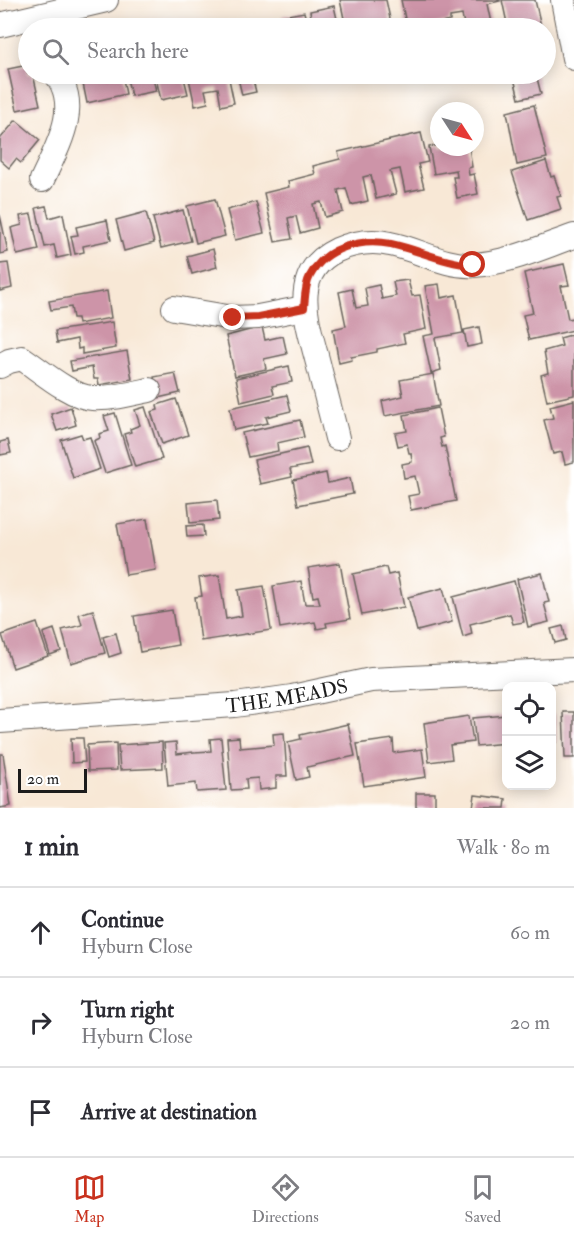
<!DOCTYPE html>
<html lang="en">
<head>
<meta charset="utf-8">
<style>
	:root { --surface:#fff; --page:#f7f7f7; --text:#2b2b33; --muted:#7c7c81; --line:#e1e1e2; --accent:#c8321e }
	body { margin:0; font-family:"IM FELL Double Pica",serif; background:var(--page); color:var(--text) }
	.controls { position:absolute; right:18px; bottom:18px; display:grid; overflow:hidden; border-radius:12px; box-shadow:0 3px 15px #0003 }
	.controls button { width:54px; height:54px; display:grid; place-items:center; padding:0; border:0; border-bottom:2px solid var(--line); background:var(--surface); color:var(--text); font:30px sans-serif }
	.compass { position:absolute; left:430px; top:102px; width:54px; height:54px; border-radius:50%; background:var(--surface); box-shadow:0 3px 15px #0003; rotate:126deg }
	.scale { position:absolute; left:18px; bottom:15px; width:69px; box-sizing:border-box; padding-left:6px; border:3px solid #1c1c1c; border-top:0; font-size:16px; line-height:21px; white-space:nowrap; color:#1c1c1c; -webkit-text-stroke:4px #fff; paint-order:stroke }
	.stop { position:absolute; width:18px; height:18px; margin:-14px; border:4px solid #c8321e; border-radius:50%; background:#fff }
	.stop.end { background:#c8321e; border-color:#fff; box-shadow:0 2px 6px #0008 }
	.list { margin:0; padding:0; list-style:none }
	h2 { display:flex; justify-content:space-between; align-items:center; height:78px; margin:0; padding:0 24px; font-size:26px }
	h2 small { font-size:20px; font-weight:400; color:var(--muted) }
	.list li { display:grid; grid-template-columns:39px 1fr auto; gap:18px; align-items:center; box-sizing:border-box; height:90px; padding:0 24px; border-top:2px solid var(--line) }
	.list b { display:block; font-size:22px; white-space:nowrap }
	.list p { margin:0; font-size:20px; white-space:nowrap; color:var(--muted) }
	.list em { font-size:20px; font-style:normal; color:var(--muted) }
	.icon { flex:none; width:33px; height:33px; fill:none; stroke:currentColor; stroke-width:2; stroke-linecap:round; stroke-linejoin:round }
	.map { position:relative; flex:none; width:574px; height:808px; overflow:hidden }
	.search { position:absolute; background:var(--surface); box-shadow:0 3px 15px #0003; left:18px; right:18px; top:18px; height:66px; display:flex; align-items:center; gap:15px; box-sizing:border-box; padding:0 21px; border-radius:33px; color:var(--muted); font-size:22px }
	.sheet { height:348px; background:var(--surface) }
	nav { display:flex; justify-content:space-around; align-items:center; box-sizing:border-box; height:84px; border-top:2px solid var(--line); background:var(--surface); font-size:16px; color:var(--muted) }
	nav a { display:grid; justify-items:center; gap:3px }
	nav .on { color:var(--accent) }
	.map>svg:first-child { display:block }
</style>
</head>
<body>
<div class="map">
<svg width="574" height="808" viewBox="0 0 574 808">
	<rect width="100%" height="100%" fill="#fff"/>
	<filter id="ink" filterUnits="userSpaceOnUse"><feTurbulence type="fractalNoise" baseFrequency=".0167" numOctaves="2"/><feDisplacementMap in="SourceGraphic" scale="12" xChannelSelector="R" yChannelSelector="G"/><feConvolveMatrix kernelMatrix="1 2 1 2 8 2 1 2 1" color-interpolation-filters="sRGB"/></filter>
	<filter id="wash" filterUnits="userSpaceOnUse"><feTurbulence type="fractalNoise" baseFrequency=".008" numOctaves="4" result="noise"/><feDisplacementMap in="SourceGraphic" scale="24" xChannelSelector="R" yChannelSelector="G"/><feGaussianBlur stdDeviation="1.35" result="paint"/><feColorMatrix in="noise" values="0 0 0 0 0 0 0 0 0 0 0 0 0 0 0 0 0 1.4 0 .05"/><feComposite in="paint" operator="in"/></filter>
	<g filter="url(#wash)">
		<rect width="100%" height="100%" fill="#f8e8d6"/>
		<g id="blocks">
			<path fill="#cd94a8" d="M340 0H386L392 28H346Z
				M401 0H500V1L487 4 491 23 465 28 462 15 450 17V21L418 28H407Z
				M502 0H535L541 26 527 28H508Z
				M334 6 339 28H313L310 11Z
				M304 12 308 28H284L282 16Z
				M264 22 265 28H237Z
				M28 65V74H33L40 105 17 110 8 69Z
				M81 74H122L126 94 87 103Z
				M126 74H152L156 91 131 96Z
				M155 74H183L188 94 161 100Z
				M188 74H228L234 103 221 106 218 88 205 90 208 103 195 106Z
				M237 74H278L253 80 256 92 242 95Z
				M536 74 541 94 519 99 514 78Z
				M534 105 547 158 517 165 507 112Z
				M16 120 40 140 21 163 16 159 9 168 0 160V139Z
				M421 133 428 162 418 164 424 188 405 192 400 169 390 171 396 194 376 199 371 175 363 177 368 201 351 205 346 188 338 190 343 212 325 217 321 202 313 204 318 228 300 233 296 216 288 218 292 239 275 242 264 193 289 187 288 181 315 174 313 166 340 159 338 152Z
				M439 145V147H469L472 167 468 168 469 175 474 174 478 194 457 198 453 177H457L456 170 434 174 429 147Z
				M546 161 551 177 554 176 561 196 557 197 561 209 528 220 512 172Z
				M215 199 225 236 196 243 187 206Z
				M256 202 264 233 235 240 227 210Z
				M46 206 49 218 63 214 71 255 57 258 54 245 45 247 36 208Z
				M183 210 191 241 161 248 153 218Z
				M146 212 154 243 124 251 116 220Z
				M31 214 39 250 17 255 11 228 22 225 20 216Z
				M0 215 8 252 0 254Z
				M107 220 111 240 83 246 84 252 75 254 71 236 78 235 76 227Z
				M213 249 217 267 192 274 187 256Z
				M8 263 12 288 0 291V264Z
				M564 264 569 285 561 286 568 319 574 318V330L529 340 523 315 533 313 524 273Z
				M408 280 412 296 420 295 426 329 403 334 405 343 377 349V352L351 357 352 360 339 363 333 329 346 326 339 292 352 289 356 308 368 306 365 288 379 285 382 299 396 296 393 282Z
				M439 284 441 298 456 295 463 333 435 338 441 370 431 373 423 336 434 334 425 286Z
				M107 291 111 318 78 324 77 318H73L71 307 51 310 49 301Z
				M112 322 116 348 82 354V348L78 349 77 339 57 343 55 331Z
				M262 327 265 340 283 336 287 354 264 359 266 369 235 376 226 336Z
				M479 327 482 344 467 347 464 330Z
				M574 334V395L547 401 541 375 548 373 544 351 562 346 560 338Z
				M127 351 132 379 99 385 98 379H94L92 367 72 371 70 361Z
				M289 366 292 382 272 386 274 394 241 402 236 378Z
				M175 373 180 393 158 398 154 377Z
				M433 374 439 406 385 416 382 401 403 396 400 380Z
				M287 395 291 411 266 417 268 423 234 430 230 408Z
				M176 399 188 435 162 444 151 412 158 410 157 405Z
				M574 400V462L565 464 562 452 553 454 544 420 553 418 550 406Z
				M71 407 76 425 57 431 51 414Z
				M145 407 162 459 135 467 124 434 131 432 130 429 140 425 135 410Z
				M438 408 444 437 440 438 442 447 445 446 456 501 411 510 408 496 419 494 415 476 404 478 402 464 412 462 411 453H409L407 444 398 446 395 433 407 431 404 415Z
				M115 413 131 465 105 473 94 441 100 438 99 434 109 431 104 416Z
				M300 420 304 437 277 443 278 451 248 457 242 433Z
				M81 434 83 439 90 437 100 469 73 478 61 440Z
				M8 440 11 453 0 455V442Z
				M307 448 311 465 290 469 292 477 260 484 254 460Z
				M326 473 328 483 350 478 353 494 298 505 293 480Z
				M217 500 219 520 190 523 188 503Z
				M147 519 156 570 126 575 117 524Z
				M203 525 204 536 187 537 186 526Z
				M340 563 350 619 326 623 327 627 317 629 315 622 280 628 273 586 301 581 305 604H320L318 596 313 597 308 568Z
				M386 567 388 575 397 573 404 607 362 615 353 574Z
				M542 573 549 602 544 603 549 622 528 627 517 579Z
				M219 575 226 619 242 616 238 590 264 586 271 630 201 641 195 597 202 596 199 578Z
				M514 581 524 622 513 624 510 614 470 624 472 634 463 637 453 597Z
				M443 588 452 622 417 631 408 597Z
				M93 610 105 653 71 663 62 630 82 625 79 614Z
				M172 610 178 645 140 652 134 616Z
				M37 623 48 656 13 668 2 635Z
				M563 626 566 640 555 643 551 629Z
				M54 629 61 651 50 655 43 633Z
				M116 633 121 653 109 657 103 637Z
				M563 712H574V758H565Z
				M552 714H555L556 742H552Z
				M506 715V743L476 746 473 718Z
				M469 716 473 742 450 745 452 759 429 762 424 723Z
				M348 724 355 756 307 767 309 777 296 780 288 742 301 739 300 735Z
				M284 733 287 776H276V788L259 790 258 778 246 779 247 789 231 790 227 738 239 737 240 748 274 745 273 734Z
				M71 738H83L85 762 72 763Z
				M221 738 226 790 197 792 196 783 168 786 164 743 176 742 177 754 194 752 211 751 210 739Z
				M393 739 394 753 422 749 426 777 364 786 357 744Z
				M162 742 163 768 120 770 118 745Z
				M116 743 117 770 88 771 87 745Z
				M0 754H3L11 806 0 808Z
				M416 793H435V808H416Z
				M475 795 506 799 505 808H473Z"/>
		</g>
	</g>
	<g filter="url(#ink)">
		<use href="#blocks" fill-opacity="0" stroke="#69635d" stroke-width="1.5"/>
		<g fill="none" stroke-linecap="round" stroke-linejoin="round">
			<g stroke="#69635d" stroke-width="26">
				<g id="minor">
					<path d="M563 0 574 58"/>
					<path d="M0 25 106 0"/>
					<path d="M42 180C57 147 82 107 56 74"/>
					<path d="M174 308 233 318 258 317 304 308"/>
					<path d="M0 366 9 361 22 358C40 370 71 397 92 398 111 399 131 394 149 390"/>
					<path d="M337 438C331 413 324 388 318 363 308 323 288 273 337 250 353 243 372 240 390 244 418 249 444 267 474 265 508 263 542 247 574 236"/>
					<path id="s1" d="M0 721 235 705 292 697 371 680 574 670"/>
				</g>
			</g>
			<use href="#minor" stroke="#fff" stroke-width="24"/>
		</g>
	</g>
	<g fill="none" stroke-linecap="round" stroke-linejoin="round" filter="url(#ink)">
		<path stroke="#c8321e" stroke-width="8" d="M233 318 258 317 304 308C305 297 305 285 310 276 325 247 361 238 391 244 419 250 444 263 473 265"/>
	</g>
	<g text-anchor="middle" stroke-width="4.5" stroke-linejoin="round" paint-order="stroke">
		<g font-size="20" fill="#1c1c1c" stroke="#fff">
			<text dy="7" stroke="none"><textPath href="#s1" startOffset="288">THE MEADS</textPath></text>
		</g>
	</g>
</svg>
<div class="controls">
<button><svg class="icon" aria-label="locate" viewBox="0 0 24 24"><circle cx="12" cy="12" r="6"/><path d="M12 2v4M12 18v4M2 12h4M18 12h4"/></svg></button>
<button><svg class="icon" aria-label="layers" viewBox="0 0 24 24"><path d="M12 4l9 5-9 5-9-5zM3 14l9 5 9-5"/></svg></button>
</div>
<svg class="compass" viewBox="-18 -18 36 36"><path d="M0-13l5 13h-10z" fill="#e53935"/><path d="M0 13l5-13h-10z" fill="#7c7c81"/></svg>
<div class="scale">20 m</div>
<div class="stop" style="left:473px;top:265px"></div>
<div class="stop end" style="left:233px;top:318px"></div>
<div class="search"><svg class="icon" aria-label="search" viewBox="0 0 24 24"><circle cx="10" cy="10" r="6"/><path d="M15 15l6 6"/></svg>Search here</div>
</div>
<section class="sheet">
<h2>1 min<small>Walk · 80 m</small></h2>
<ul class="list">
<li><svg class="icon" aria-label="ahead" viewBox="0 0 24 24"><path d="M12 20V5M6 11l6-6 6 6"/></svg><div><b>Continue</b><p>Hyburn Close</p></div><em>60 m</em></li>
<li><svg class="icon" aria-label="right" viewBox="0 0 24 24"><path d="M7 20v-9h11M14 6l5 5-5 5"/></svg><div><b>Turn right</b><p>Hyburn Close</p></div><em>20 m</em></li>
<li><svg class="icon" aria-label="arrive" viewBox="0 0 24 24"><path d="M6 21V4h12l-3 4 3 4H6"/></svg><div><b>Arrive at destination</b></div></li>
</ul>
</section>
<nav>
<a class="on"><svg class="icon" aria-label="map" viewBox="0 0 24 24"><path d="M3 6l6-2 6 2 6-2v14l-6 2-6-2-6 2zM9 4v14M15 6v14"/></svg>Map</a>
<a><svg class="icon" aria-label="directions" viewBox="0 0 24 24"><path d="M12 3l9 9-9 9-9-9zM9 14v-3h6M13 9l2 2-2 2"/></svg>Directions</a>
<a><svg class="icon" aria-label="saved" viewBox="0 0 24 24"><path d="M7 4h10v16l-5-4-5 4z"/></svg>Saved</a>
</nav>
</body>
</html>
